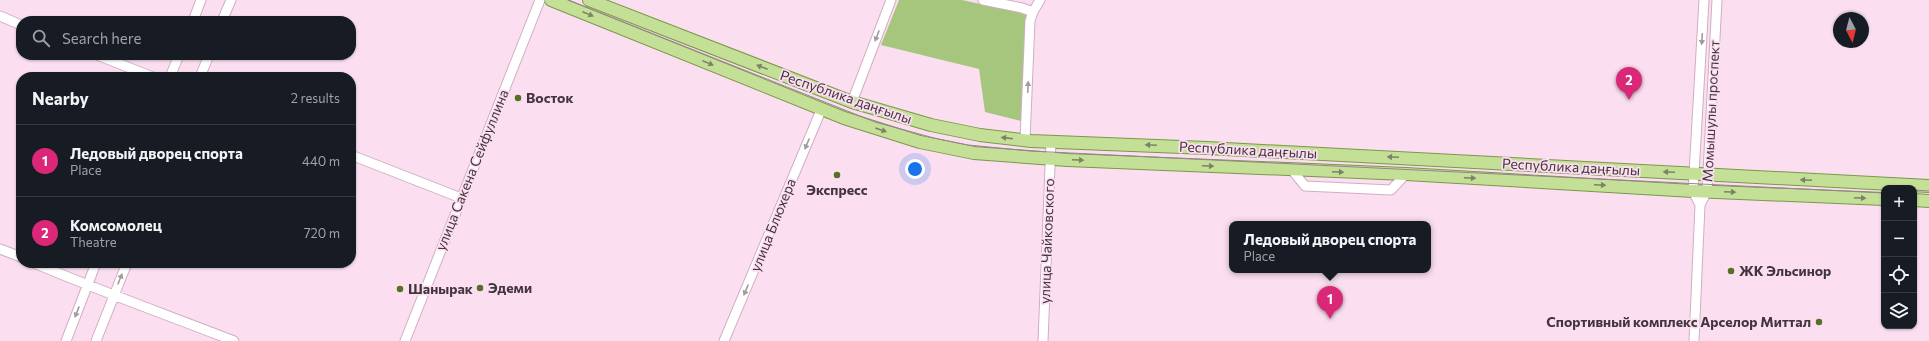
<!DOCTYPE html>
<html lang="en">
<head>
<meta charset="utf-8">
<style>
	:root { --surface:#171b24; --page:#242831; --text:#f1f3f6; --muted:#9ea1a6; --line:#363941; --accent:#db2777 }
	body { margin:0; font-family:Commissioner,sans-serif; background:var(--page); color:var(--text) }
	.controls { position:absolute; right:12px; bottom:12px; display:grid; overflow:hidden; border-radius:8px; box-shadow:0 1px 3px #0004 }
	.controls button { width:36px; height:36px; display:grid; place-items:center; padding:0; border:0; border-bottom:1px solid var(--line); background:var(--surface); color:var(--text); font:20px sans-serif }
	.compass { position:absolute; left:1833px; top:12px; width:36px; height:36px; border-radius:50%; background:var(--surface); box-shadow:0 1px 3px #0004; rotate:173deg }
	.you { position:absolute; left:915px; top:169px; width:14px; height:14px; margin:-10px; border:3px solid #fff; border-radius:50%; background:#1a73e8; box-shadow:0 0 0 6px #1a73e833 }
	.badge { display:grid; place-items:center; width:26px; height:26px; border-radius:50%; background:var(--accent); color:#fff; font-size:13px; font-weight:700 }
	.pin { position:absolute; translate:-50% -33px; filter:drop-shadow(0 1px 2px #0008) }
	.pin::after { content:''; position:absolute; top:21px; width:14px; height:12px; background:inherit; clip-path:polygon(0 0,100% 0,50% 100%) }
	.popup { position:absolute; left:1229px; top:221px; width:202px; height:52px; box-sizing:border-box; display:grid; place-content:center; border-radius:8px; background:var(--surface); filter:drop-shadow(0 1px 3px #0005); font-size:13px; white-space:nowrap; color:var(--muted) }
	.popup b { font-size:15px; color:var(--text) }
	.popup::after { content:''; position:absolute; left:50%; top:100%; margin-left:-8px; border:8px solid transparent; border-top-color:var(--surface) }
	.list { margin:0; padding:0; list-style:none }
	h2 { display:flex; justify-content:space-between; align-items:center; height:52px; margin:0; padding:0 16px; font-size:17px }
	h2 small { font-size:13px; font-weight:400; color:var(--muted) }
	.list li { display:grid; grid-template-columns:26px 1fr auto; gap:12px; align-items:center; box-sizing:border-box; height:72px; padding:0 16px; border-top:1px solid var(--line) }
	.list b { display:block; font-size:15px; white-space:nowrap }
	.list p { margin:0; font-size:13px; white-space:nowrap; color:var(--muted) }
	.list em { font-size:13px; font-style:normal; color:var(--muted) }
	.icon { flex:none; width:22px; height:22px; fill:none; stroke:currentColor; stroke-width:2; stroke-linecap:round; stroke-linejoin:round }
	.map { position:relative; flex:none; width:1929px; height:341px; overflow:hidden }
	.search { position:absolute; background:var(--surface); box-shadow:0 1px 3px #0004; left:16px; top:16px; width:340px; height:44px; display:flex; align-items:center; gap:10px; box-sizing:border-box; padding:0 14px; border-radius:16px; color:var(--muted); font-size:15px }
	.panel { position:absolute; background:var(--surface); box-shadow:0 1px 3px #0004; left:16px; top:72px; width:340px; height:196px; border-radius:16px }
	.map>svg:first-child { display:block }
</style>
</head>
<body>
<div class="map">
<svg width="1929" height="341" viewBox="0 0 1929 341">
	<rect width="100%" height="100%" fill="#fbdff0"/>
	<path fill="#a5c67c" d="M899 0H962L1026 14 1021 121 985 112 979 69 881 45Z"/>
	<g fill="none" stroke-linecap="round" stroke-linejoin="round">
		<g stroke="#d0aec3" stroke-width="11">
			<path id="minor" d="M983 0 1022 8 1033 12
				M0 16 21 25
				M193 21 201 0
				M222 21 231 0
				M97 55 153 77
				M170 77 179 55
				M200 77 209 55
				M852 102 891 0
				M1025 140 1030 21 1033 12 1040 0
				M351 155 461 198
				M1292 170 1305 186 1391 190 1406 174
				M1700 205 1693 191 1704 0
				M0 249 21 257
				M34 263C100 291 167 315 234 341
				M66 341 96 263
				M96 341 127 263
				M405 341 540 0
				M724 341 822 108
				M1043 341 1051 142
				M1694 341 1700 205 1707 191 1717 0"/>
		</g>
		<g stroke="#7c974a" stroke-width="14">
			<path id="major" d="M551 0 844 118 920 142 974 153 1068 160 1406 174 1693 191 1884 199
				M589 0 852 102 931 125 980 135 1031 141 1207 148 1929 186
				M1914 200 1929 201"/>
		</g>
		<use href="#minor" stroke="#fff" stroke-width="9"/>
		<use href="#major" stroke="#c3e096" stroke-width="12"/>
		<path stroke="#978390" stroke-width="1" d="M568 0 875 122 934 138 968 145 1030 151 1884 193
			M1914 190 1929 191"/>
	</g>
	<defs><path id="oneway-solid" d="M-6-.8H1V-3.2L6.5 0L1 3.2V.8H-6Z"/></defs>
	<g fill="#7d8266">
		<use href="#oneway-solid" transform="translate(588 14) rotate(22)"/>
		<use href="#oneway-solid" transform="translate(708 63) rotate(22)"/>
		<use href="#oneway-solid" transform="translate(762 67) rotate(-159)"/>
		<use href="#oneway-solid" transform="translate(881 130) rotate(19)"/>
		<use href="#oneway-solid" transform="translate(1007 138) rotate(-173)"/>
		<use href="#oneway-solid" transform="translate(1151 145) rotate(-178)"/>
		<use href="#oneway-solid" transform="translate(1393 157) rotate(-177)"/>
		<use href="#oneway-solid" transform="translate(1078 160) rotate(2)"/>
		<use href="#oneway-solid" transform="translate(1208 166) rotate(3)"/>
		<use href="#oneway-solid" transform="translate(1338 172) rotate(2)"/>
		<use href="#oneway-solid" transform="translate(1669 172) rotate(-177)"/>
		<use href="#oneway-solid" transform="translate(1470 178) rotate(3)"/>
		<use href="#oneway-solid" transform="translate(1806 180) rotate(-177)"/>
		<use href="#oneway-solid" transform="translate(1600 185) rotate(3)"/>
		<use href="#oneway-solid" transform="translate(1730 192) rotate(2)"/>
		<use href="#oneway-solid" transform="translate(1860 198) rotate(2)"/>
	</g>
	<g fill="#a19a9e">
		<use href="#oneway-solid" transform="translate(877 36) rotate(111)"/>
		<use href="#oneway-solid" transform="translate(1702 39) rotate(93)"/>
		<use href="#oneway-solid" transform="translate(1028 87) rotate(-88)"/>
		<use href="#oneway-solid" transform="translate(807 144) rotate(113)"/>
		<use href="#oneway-solid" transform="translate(120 279) rotate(-68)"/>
		<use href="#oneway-solid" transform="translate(746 290) rotate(113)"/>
		<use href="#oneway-solid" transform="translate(77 312) rotate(111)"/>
	</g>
	<g fill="#537025" stroke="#fbdff0" stroke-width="1.5">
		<circle cx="518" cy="98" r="4"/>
		<circle cx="837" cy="175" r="4"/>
		<circle cx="1731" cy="271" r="4"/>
		<circle cx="480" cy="288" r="4"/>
		<circle cx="400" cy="289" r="4"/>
		<circle cx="1819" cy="322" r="4"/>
	</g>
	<g text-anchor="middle" stroke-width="3.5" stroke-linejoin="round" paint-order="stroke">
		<g font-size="14" fill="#43353e" stroke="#fbdff0">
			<text transform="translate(846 97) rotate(19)" y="5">Республика даңғылы</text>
			<text transform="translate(1711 111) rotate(-87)" y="5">Момышулы проспект</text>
			<text transform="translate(1248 150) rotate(3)" y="5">Республика даңғылы</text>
			<text transform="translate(1571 167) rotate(3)" y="5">Республика даңғылы</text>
			<text transform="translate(472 170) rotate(-68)" y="5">улица Сакена Сейфуллина</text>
			<text transform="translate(773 225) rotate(-68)" y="5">улица Блюхера</text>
			<text transform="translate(1047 241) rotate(-88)" y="5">улица Чайковского</text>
		</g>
		<g font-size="14" font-weight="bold" fill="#43353e" stroke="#fbdff0" text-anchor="start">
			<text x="526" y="103">Восток</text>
			<text x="837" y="195" text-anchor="middle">Экспресс</text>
			<text x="1739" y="276">ЖК Эльсинор</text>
			<text x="488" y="293">Эдеми</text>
			<text x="408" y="294">Шанырак</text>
			<text x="1811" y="327" text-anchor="end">Спортивный комплекс Арселор Миттал</text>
		</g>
	</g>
</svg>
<div class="controls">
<button>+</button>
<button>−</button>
<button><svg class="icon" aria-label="locate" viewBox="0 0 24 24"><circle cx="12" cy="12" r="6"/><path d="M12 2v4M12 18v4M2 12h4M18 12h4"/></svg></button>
<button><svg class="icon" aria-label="layers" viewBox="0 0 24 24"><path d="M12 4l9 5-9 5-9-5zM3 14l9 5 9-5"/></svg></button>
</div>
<svg class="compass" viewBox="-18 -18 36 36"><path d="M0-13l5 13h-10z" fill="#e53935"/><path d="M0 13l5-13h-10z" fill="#9ea1a6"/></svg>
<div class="you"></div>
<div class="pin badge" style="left:1330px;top:319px">1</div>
<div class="popup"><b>Ледовый дворец спорта</b>Place</div>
<div class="pin badge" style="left:1629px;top:100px">2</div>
<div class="search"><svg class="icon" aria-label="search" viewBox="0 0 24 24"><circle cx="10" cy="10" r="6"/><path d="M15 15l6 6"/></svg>Search here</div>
<section class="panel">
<h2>Nearby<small>2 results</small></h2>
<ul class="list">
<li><span class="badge">1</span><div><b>Ледовый дворец спорта</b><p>Place</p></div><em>440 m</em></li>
<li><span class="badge">2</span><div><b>Комсомолец</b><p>Theatre</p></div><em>720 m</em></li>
</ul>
</section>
</div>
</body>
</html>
